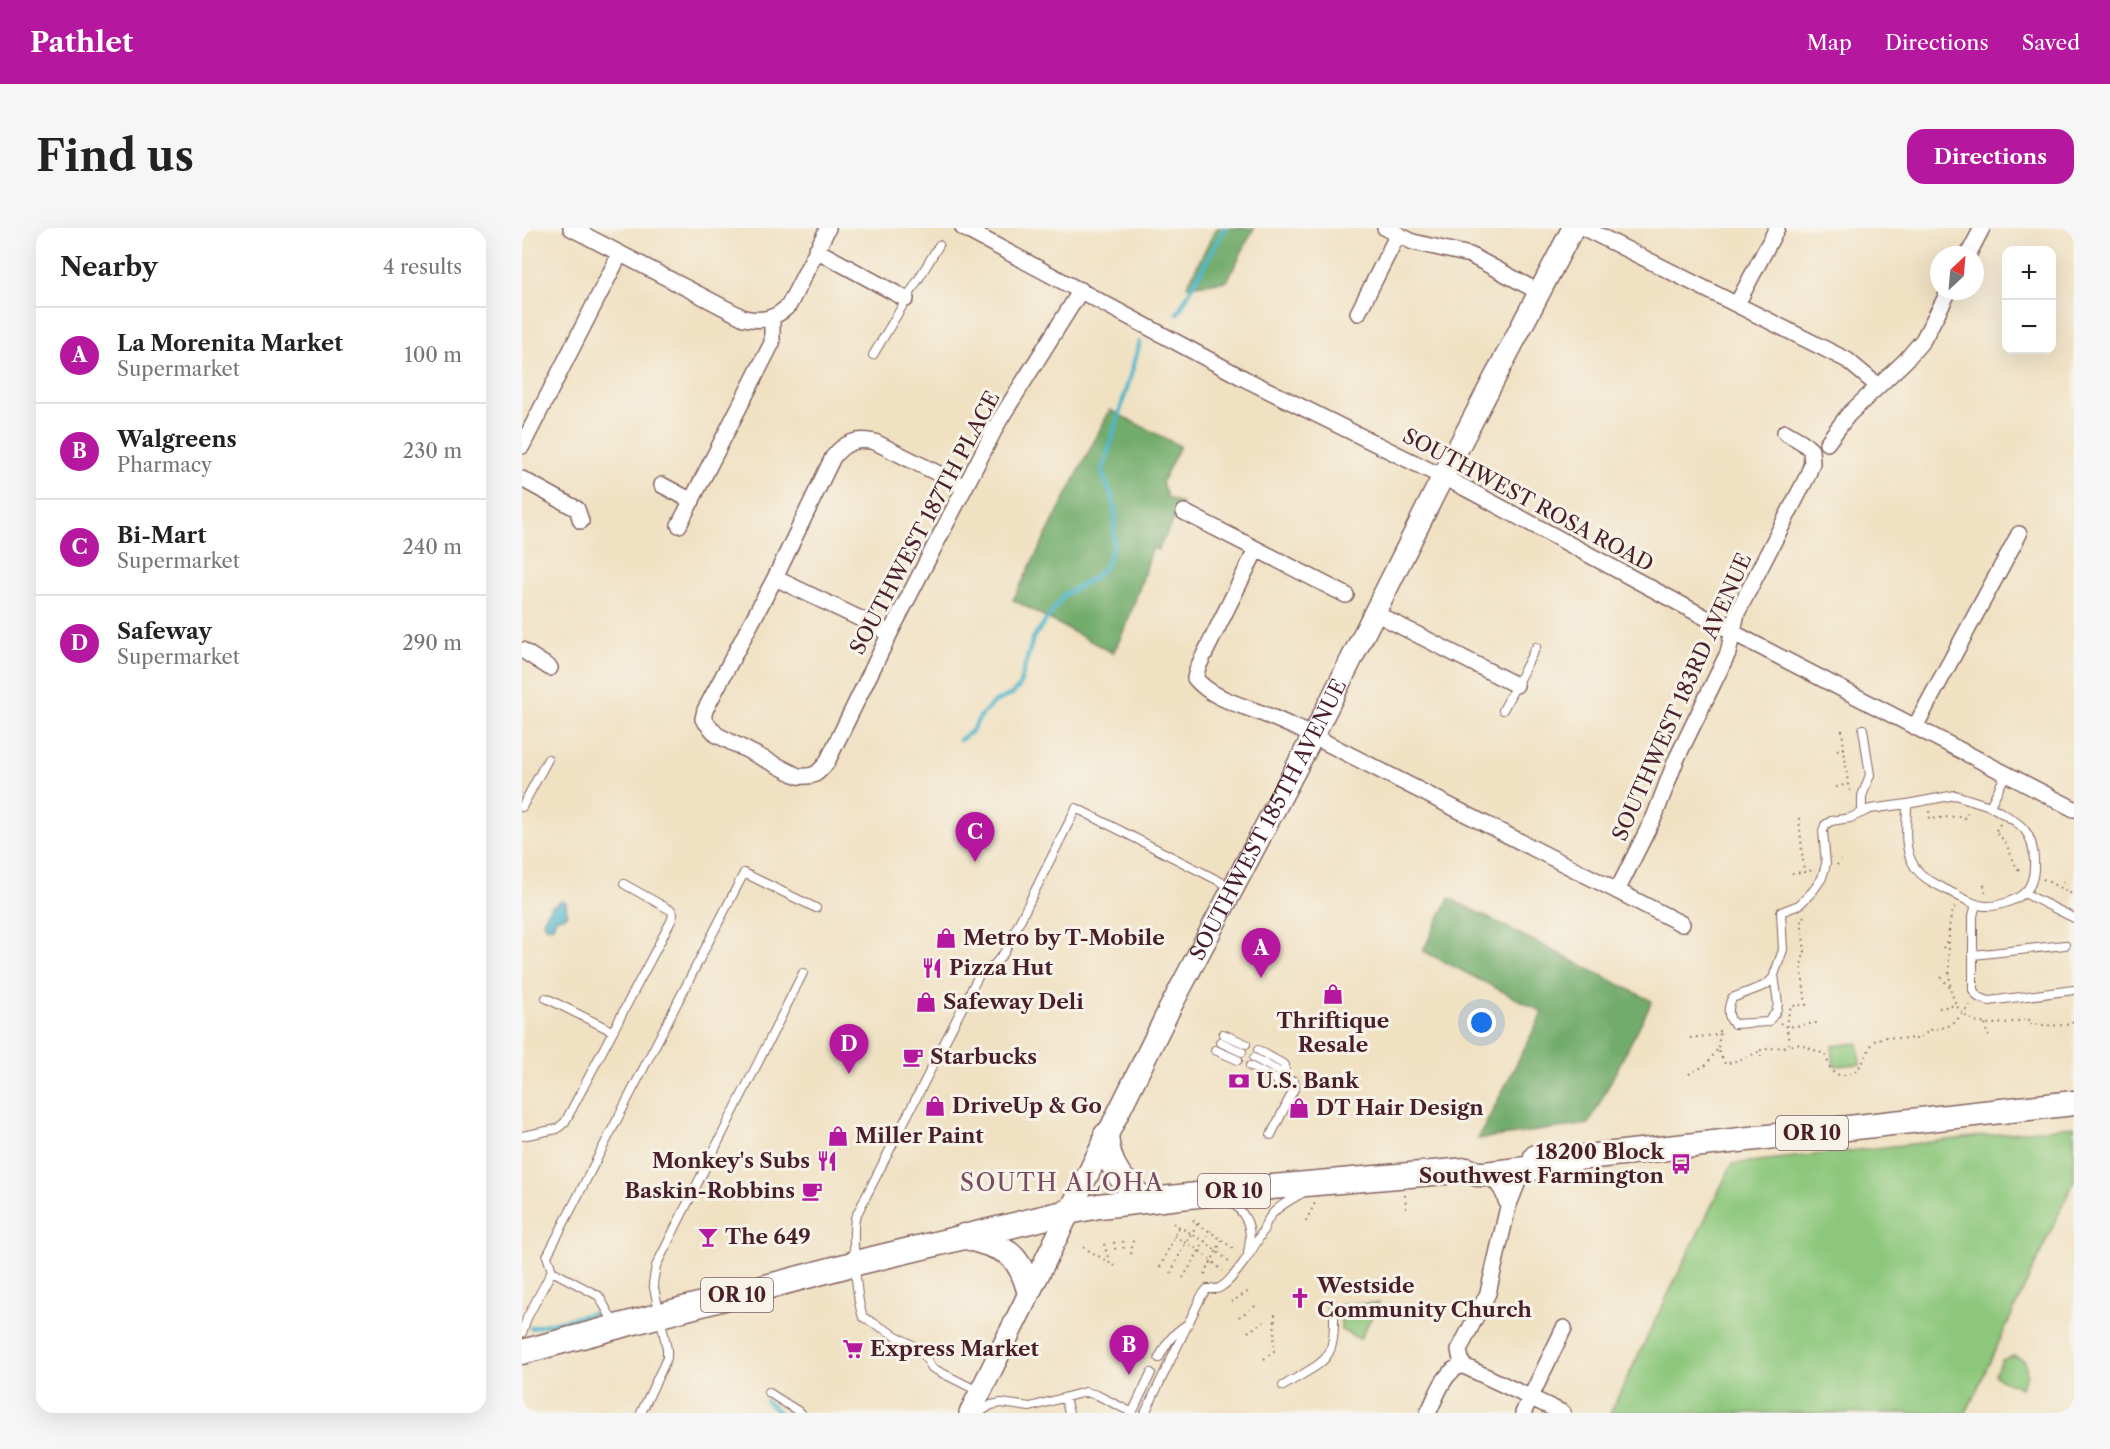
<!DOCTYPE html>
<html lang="en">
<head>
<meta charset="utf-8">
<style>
	:root { --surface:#fff; --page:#f6f6f6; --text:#222; --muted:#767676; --line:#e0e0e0; --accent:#b5179e }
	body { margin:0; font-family:"Libre Caslon Text",serif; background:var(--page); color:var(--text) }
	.controls { position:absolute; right:18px; top:18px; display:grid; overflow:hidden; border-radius:12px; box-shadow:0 6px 24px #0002 }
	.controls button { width:54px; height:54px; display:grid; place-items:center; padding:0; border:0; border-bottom:2px solid var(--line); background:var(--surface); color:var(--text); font:30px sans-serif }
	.compass { position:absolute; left:1408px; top:18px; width:54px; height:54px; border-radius:50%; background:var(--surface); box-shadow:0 6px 24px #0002; rotate:26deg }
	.you { position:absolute; left:960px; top:795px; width:21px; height:21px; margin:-15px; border:4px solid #fff; border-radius:50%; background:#1a73e8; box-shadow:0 0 0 9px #1a73e833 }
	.badge { display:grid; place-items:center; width:39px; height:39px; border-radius:50%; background:var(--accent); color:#fff; font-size:20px; font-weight:700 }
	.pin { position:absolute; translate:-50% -50px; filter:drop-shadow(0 2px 3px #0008) }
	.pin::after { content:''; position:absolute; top:32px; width:21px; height:18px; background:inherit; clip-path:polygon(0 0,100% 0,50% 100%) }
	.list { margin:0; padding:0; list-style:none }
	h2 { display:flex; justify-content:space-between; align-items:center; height:78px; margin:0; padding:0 24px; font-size:26px }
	h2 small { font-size:20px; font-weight:400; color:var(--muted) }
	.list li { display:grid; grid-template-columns:39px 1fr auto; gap:18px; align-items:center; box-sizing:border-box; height:96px; padding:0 24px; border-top:2px solid var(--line) }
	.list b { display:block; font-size:22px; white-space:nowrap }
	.list p { margin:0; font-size:20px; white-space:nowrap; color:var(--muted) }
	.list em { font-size:20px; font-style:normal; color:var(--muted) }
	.map { position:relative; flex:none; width:1552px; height:1185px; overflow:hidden; border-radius:18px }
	header { display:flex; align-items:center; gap:36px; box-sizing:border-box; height:84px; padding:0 30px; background:var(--accent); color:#fff }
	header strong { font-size:28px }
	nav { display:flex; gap:33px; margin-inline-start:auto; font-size:21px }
	.intro { display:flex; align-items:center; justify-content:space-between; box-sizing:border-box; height:144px; padding:0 36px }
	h1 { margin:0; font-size:42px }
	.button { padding:15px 27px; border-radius:18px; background:var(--accent); color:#fff; font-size:21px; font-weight:700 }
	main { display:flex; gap:36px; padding:0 36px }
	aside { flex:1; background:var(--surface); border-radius:18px; box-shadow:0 6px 24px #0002 }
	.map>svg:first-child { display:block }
</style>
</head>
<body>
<header>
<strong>Pathlet</strong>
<nav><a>Map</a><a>Directions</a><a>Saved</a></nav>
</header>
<div class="intro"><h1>Find us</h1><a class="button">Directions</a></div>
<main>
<aside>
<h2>Nearby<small>4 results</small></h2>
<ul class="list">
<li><span class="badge">A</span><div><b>La Morenita Market</b><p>Supermarket</p></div><em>100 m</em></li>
<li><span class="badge">B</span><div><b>Walgreens</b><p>Pharmacy</p></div><em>230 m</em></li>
<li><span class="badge">C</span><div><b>Bi-Mart</b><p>Supermarket</p></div><em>240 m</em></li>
<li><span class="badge">D</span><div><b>Safeway</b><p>Supermarket</p></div><em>290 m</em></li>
</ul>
</aside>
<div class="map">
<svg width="1552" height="1185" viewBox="0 0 1552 1185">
	<rect width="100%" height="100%" fill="#f7f3e8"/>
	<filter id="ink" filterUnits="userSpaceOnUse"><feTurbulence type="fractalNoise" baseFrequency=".0167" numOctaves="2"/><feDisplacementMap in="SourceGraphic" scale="12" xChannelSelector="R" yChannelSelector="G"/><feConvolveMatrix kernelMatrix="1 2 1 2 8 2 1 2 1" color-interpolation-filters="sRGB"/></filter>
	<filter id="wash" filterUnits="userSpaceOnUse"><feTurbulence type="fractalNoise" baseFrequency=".008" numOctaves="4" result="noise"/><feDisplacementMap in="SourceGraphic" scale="24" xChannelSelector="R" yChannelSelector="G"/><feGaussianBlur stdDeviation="1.35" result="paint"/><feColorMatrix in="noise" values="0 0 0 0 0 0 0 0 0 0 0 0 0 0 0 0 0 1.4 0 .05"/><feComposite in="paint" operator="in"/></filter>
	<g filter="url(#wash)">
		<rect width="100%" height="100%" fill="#f0e1c3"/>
		<path fill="#8dc77c" stroke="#6c7354" stroke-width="1.5" d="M1336 815 1338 836 1312 838 1310 818Z
			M1552 898V953L1444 1185H1088L1210 936Z
			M857 1075 838 1111 819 1102V1077Z
			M1492 1128 1503 1133 1505 1146 1499 1160 1474 1149 1473 1146 1480 1132Z"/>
		<path fill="#72ac6c" stroke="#5e664c" stroke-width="1.5" d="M694 0H732L705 53 665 58Z
			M588 182 658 218 640 254 645 269 660 276 636 322 631 320C618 355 609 392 591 425L491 372Z
			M927 670 1130 773 1067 896 956 911 1021 784 901 723Z"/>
		<path fill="#4eb6cb" stroke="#4c6a7b" stroke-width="1.5" d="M39 673 44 674 45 686 41 689 34 690 31 698 24 699 21 693 29 679Z"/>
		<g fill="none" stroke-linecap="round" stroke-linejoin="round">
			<path stroke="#4eb6cb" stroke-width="4.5" d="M655 86 703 0
				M438 512 450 503 458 489 471 475 490 466 497 459 511 410 542 367 573 349 584 337 591 319 593 285 590 268 580 245 618 114
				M9 1100 72 1085
				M244 1173 258 1185"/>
		</g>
	</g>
	<g filter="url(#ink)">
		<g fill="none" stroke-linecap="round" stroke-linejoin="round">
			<g stroke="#846360" stroke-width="10">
				<path id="lane" d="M351 127 417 17
					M981 482 1014 419
					M1468 578C1479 585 1493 591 1502 601 1514 615 1517 652 1502 665 1493 673 1475 679 1463 678 1450 677 1437 668 1425 662 1412 655 1397 649 1390 634 1381 617 1385 594 1385 576L1433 567 1468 578 1484 546
					M0 579 26 531
					M1340 585V568L1348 547 1341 501
					M1502 665 1552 690
					M1454 676 1451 688V762L1456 769 1467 773 1552 762
					M1451 727 1543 717
					M1252 749 1244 757 1210 770C1206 779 1205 789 1212 796L1246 794 1254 784 1256 776 1252 747 1261 722 1259 684 1277 677 1291 663 1300 650 1304 636 1301 603 1303 597 1309 593 1328 590 1348 581 1385 576
					M24 770 90 803
					M701 806 724 816
					M698 814 720 824
					M693 822 716 832
					M736 822 763 837V842L759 851
					M732 830 758 844 759 851 757 858
					M728 838 755 852 757 858
					M749 907 773 859 772 853
					M0 908 35 901 43 894 149 693 151 687 150 683 102 656
					M702 969C724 983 732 999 726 1024
					M92 1095 77 1068 30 1043 25 1028 222 645 294 680
					M0 1105 5 1090 30 1043
					M637 1130C644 1116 650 1106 664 1097
					M761 1158C807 1130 813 1135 812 1079
					M246 1164 279 1185
					M458 1164 410 1140 399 1122 341 1089C334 1071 330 1011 333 990L458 745 471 738 482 725 554 580 709 659
					M543 1170 547 1185
					M119 1185 145 1130V1121L131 1055 134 1038 281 745
					M457 1185 469 1177 479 1175 508 1179 563 1164 575 1167 611 1185
					M610 1185 629 1145
					M623 1185 679 1069 685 1061C690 1061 695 1062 699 1059 711 1052 730 1023 737 1010 742 1002 744 992 751 985 759 976 772 970 782 964"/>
			</g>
			<g stroke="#846360" stroke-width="18">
				<path id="street" d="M49 0 222 90C240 94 254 91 267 77L306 0
					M441 0 723 151 943 260 1229 414 1552 581
					M863 0 891 14 948 27 1017 64
					M1062 0 1325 132 1356 158
					M294 22 384 71
					M1446 27 1460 0
					M1215 76 1255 0
					M836 85 876 6
					M1305 215 1326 187 1383 133 1401 112 1427 63
					M0 218 98 26
					M0 251 55 281 59 293
					M140 257 170 273
					M443 259 353 214C335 210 323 214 311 229L253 350 183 482 181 491 195 507 276 548C292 549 295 547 305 534L368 405 477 193 559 62
					M662 284 824 367
					M157 297 250 115V90
					M734 322 676 439 673 450C690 471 720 477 744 487 755 491 764 496 775 500L1160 696
					M253 350 368 405
					M853 385 994 457
					M0 422 28 440
					M1393 499 1497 306
					M1095 663 1133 587 1154 532 1206 425 1215 385 1285 249 1290 235 1289 222 1280 214 1263 204
					M963 946C977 954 982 963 986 979
					M940 1137 1041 1185
					M906 1185C915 1168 921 1144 940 1137L937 1122 966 1065 986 979 997 951 1005 941
					M1001 1185 1042 1100"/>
			</g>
			<g stroke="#846360" stroke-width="24">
				<g id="secondary">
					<path id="s1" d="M448 1185 649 778 791 508 913 264 1051 0"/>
				</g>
			</g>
			<g stroke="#846360" stroke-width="27">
				<path id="primary" d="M584 907C586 939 600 954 624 973
					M1014 929 1028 933 1552 875
					M442 1008C481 1021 495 1020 507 1062
					M0 1124 334 1035 546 984 577 978 738 960 945 942 955 946H963L1019 939 1028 933"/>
			</g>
			<path stroke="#846360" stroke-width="2" stroke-dasharray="1.5 4.5" stroke-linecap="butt" d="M1320 502 1326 556 1329 565
				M1315 522 1322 520
				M1314 559 1326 556
				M1407 583 1408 591 1437 588 1443 590 1446 583
				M1277 590 1282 644 1292 642
				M1478 596 1473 604 1483 613 1495 641 1501 642
				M1315 637 1319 632
				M1270 645 1282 644
				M1521 651 1552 667
				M1462 657 1464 666
				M1538 660 1543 651
				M1433 679C1425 692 1427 712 1427 726 1427 753 1426 788 1460 795 1474 798 1493 793 1507 791V796C1522 796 1538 801 1552 793
				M1282 688 1279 692 1283 723 1279 737 1284 777 1269 778 1265 792V799L1295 795
				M1421 720 1427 709
				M1419 749 1429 761
				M1417 780 1434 777
				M1258 795 1265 799 1267 818 1278 816 1302 826C1306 831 1306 838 1310 843 1313 847 1317 847 1322 847 1341 845 1343 826 1352 813L1362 809 1395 811 1409 802 1424 799 1432 795 1448 777
				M1463 796 1465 806 1467 808
				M1168 810 1193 807 1198 802 1196 821 1203 836C1209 835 1235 826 1239 822
				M1239 829V822L1267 818
				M1167 846 1184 837 1196 821
				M883 967 884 982
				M671 992 700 1012 682 1048
				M784 993 794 973
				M651 995 682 1013 708 1034
				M652 1008 678 1023 701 1043
				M700 1012 714 1023
				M601 1013 602 1025
				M592 1014 594 1025
				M582 1016 586 1029
				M561 1019 593 1038
				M609 1026 611 1012
				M638 1039 657 999
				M649 1045 660 1021 676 995
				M661 1050 689 1003
				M709 1074 727 1063
				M717 1089 735 1077
				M726 1104 744 1092
				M742 1131 752 1123 753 1085"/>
			<use href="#lane" stroke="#fff" stroke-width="8"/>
			<use href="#street" stroke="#fff" stroke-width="15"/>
			<use href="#secondary" stroke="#fff" stroke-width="21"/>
			<use href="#primary" stroke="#fff" stroke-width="24"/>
		</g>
	</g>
	<defs>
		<g id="shop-bare" transform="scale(1.62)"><path d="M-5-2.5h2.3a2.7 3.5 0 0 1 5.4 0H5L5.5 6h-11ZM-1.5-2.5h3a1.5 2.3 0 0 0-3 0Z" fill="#b5179e" stroke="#f7f3e8" stroke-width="2.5" paint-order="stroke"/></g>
		<g id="restaurant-bare" transform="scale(1.62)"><path d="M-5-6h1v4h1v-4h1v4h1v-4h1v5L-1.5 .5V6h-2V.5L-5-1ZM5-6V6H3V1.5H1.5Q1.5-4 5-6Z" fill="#b5179e" stroke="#f7f3e8" stroke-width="2.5" paint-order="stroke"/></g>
		<g id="cafe-bare" transform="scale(1.62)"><path d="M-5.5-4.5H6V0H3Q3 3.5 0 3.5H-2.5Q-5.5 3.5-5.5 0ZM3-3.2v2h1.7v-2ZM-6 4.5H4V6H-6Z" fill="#b5179e" stroke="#f7f3e8" stroke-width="2.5" paint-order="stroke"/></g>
		<g id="bank-bare" transform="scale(1.62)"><path d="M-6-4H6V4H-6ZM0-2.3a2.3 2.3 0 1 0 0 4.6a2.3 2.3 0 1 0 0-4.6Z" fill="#b5179e" stroke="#f7f3e8" stroke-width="2.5" paint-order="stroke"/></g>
		<g id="bus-bare" transform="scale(1.62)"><path d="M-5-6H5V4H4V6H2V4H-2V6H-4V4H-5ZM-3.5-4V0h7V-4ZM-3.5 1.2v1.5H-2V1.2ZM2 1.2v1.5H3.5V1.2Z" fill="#b5179e" stroke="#f7f3e8" stroke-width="2.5" paint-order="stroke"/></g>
		<g id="bar-bare" transform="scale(1.62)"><path d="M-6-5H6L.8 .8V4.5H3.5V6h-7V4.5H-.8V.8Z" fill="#b5179e" stroke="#f7f3e8" stroke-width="2.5" paint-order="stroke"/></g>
		<g id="church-bare" transform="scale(1.62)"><path d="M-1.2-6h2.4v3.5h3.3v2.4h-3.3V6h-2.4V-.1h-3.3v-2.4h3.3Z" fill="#b5179e" stroke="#f7f3e8" stroke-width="2.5" paint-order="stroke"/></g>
		<g id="supermarket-bare" transform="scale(1.62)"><path d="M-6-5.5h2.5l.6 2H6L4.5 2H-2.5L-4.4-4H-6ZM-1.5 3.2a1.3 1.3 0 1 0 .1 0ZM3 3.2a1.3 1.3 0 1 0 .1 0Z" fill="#b5179e" stroke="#f7f3e8" stroke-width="2.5" paint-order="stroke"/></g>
	</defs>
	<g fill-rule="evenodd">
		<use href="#shop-bare" x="424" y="710"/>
		<use href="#restaurant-bare" x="410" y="740"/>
		<use href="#shop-bare" x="811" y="766"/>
		<use href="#shop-bare" x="404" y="774"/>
		<use href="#cafe-bare" x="391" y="829"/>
		<use href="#bank-bare" x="717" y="853"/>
		<use href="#shop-bare" x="413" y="878"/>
		<use href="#shop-bare" x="777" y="880"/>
		<use href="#shop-bare" x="316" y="908"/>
		<use href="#restaurant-bare" x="305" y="933"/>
		<use href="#bus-bare" x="1159" y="936"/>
		<use href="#cafe-bare" x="290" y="963"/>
		<use href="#bar-bare" x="186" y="1009"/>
		<use href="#church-bare" x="778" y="1070"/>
		<use href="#supermarket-bare" x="331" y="1121"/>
	</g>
	<g text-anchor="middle" stroke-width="6" stroke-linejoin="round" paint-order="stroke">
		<g fill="#f7f3e8" stroke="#7e5f64" stroke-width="1.5">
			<rect x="1254" y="888" width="72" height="34" rx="4.5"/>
			<rect x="676" y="946" width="72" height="34" rx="4.5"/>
			<rect x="179" y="1050" width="72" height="34" rx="4.5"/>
		</g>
		<g font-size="20" font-weight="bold" fill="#4a1f2b">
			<text x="1290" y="912">OR 10</text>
			<text x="712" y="970">OR 10</text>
			<text x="215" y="1074">OR 10</text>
		</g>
		<g font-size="21" fill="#4a1f2b" stroke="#f7f3e8">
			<text transform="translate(1006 272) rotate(28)" y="7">SOUTHWEST ROSA ROAD</text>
			<text transform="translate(403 295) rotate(-62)" y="7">SOUTHWEST 187TH PLACE</text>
			<text transform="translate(1160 469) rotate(-66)" y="7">SOUTHWEST 183RD AVENUE</text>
			<text dy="7" stroke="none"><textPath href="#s1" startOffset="664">SOUTHWEST 185TH AVENUE</textPath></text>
		</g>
		<g font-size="21" font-weight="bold" fill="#4a1f2b" stroke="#f7f3e8" text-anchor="start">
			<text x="441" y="717">Metro by T-Mobile</text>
			<text x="427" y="747">Pizza Hut</text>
			<text x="421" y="781">Safeway Deli</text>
			<text x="811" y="800" text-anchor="middle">Thriftique<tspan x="811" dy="24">Resale</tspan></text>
			<text x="408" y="836">Starbucks</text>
			<text x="734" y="860">U.S. Bank</text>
			<text x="430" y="885">DriveUp &amp; Go</text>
			<text x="794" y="887">DT Hair Design</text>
			<text x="333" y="915">Miller Paint</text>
			<text x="1142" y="931" text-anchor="end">18200 Block<tspan x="1142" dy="24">Southwest Farmington</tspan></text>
			<text x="288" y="940" text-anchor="end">Monkey's Subs</text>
			<text x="273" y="970" text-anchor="end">Baskin-Robbins</text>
			<text x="203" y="1016">The 649</text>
			<text x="795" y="1065">Westside<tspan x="795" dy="24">Community Church</tspan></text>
			<text x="348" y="1128">Express Market</text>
		</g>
		<g font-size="24" letter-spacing="1.5" fill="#7b4b61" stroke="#f7f3e8">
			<text x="540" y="963">SOUTH ALOHA</text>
		</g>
	</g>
</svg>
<div class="controls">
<button>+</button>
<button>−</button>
</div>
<svg class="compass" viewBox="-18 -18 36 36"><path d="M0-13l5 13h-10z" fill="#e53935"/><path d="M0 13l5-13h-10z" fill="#767676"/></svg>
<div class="you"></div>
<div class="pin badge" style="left:739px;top:750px">A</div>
<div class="pin badge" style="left:607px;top:1147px">B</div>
<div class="pin badge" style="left:453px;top:634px">C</div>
<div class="pin badge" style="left:327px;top:846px">D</div>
</div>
</main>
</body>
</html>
